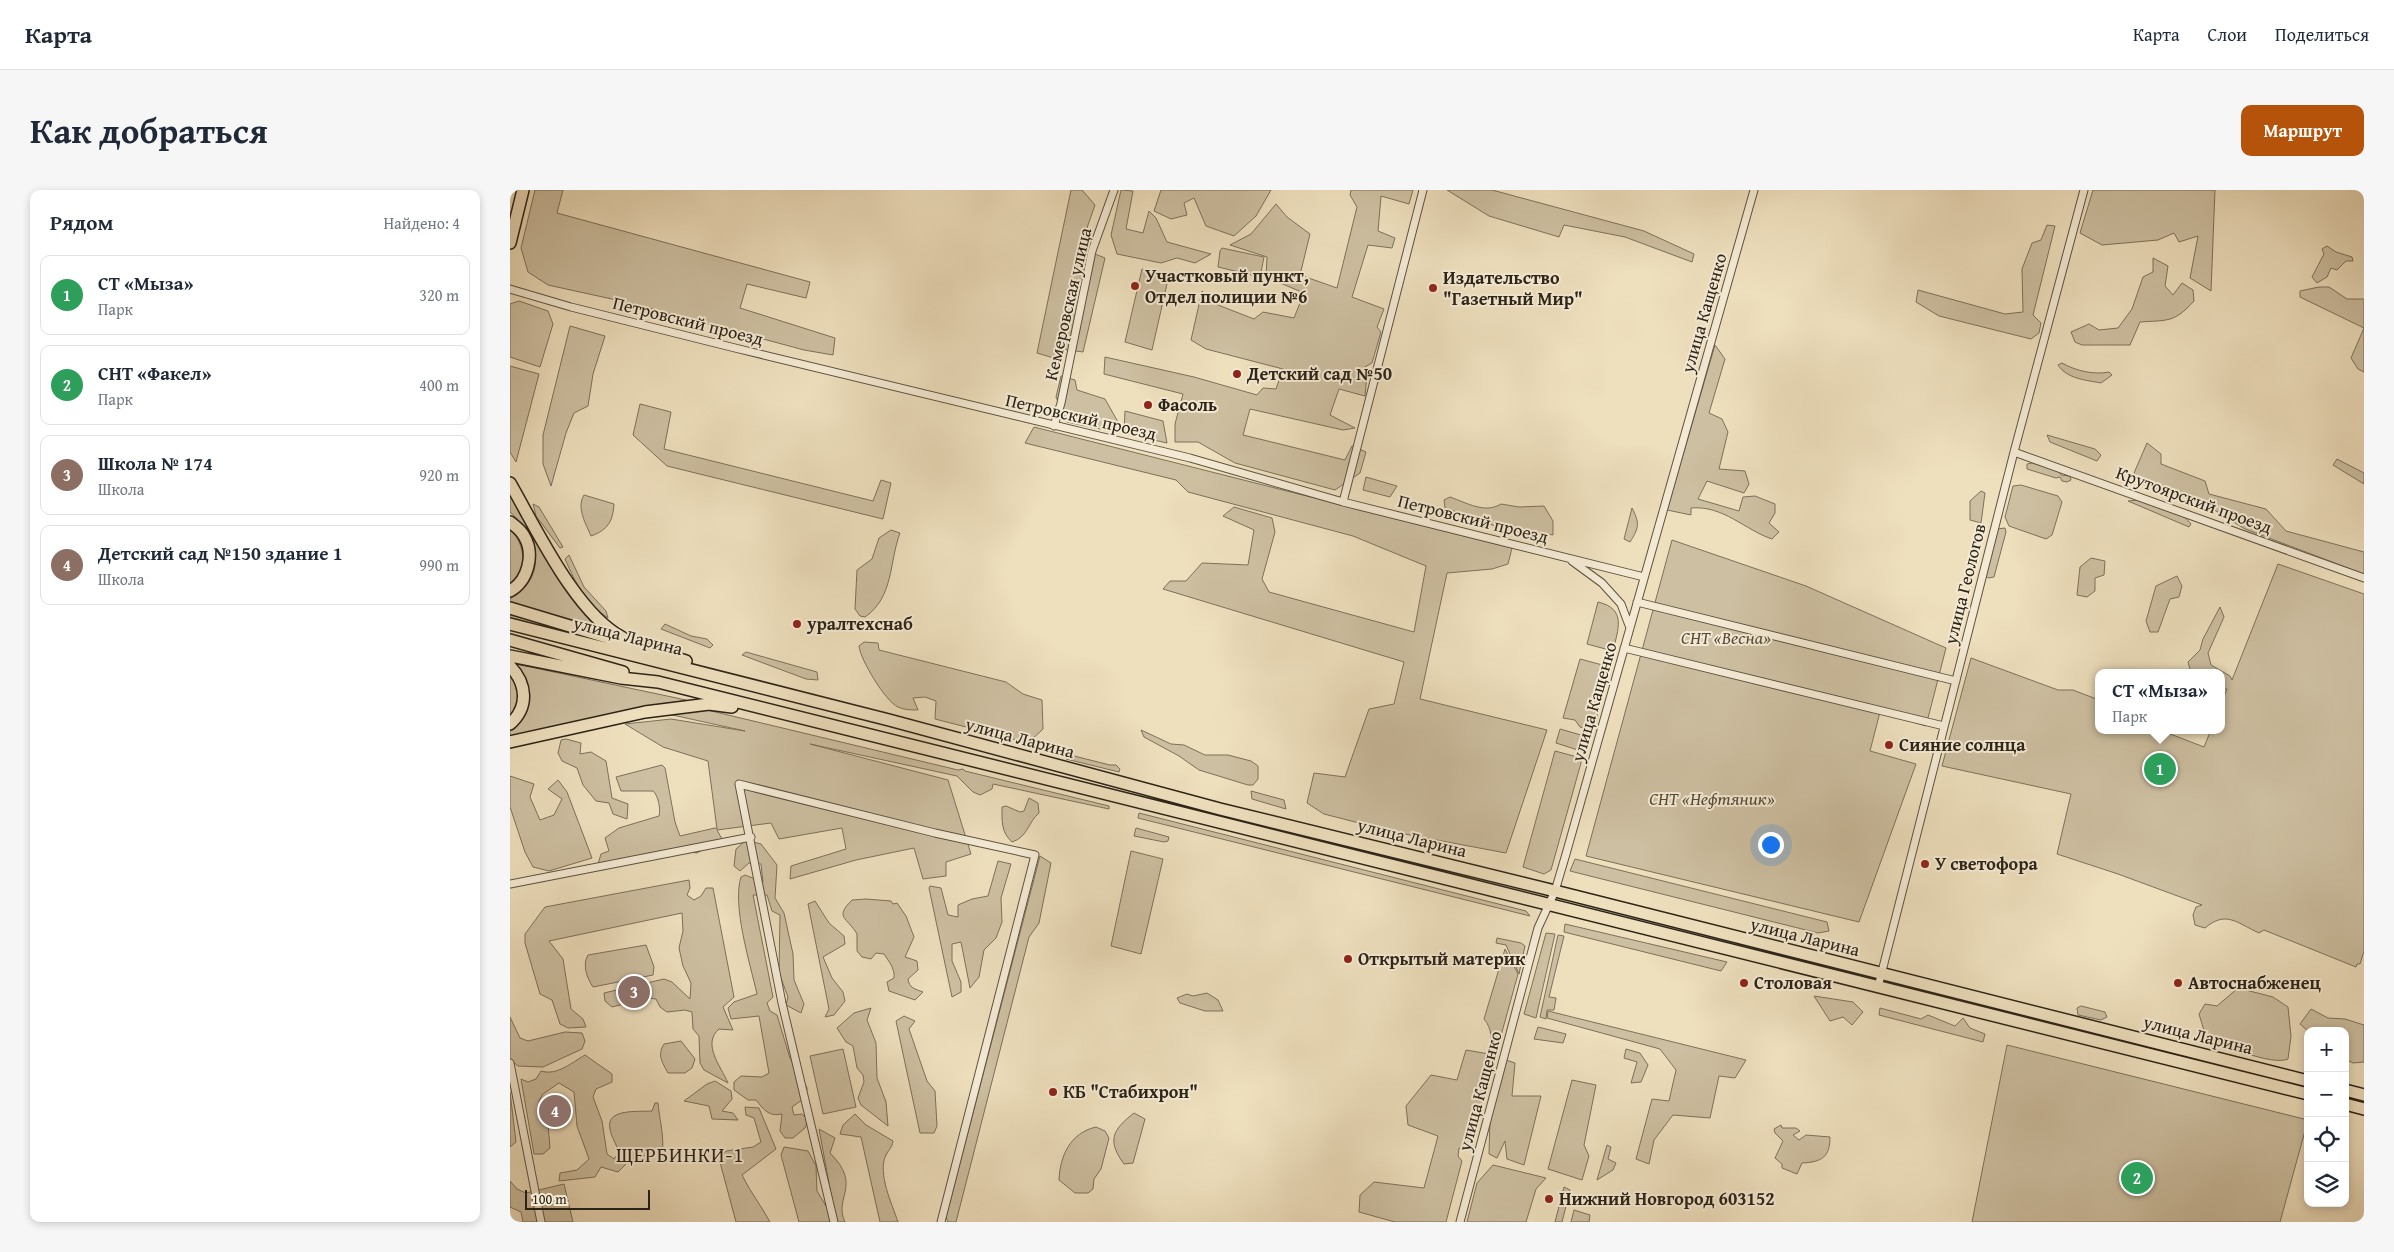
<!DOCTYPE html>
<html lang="ru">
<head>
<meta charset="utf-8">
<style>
	:root { --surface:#fff; --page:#f6f6f7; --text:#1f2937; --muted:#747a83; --line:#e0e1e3; --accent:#b45309 }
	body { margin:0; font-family:"Gentium Book Plus",serif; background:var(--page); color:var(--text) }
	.controls { position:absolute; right:15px; bottom:15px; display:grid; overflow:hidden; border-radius:10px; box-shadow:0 2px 8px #0003 }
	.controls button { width:45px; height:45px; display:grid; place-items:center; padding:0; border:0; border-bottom:1px solid var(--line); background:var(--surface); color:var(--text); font:25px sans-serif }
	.scale { position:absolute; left:15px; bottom:12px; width:125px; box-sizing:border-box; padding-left:5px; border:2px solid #2b2317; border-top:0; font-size:14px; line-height:18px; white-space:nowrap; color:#2b2317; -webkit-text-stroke:4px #f4ead4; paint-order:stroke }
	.you { position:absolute; left:1260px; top:654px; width:18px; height:18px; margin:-12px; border:4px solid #fff; border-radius:50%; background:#1a73e8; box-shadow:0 0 0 8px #1a73e833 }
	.badge { display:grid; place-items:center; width:32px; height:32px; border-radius:50%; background:var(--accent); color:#fff; font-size:16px; font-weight:700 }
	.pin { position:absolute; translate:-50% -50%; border:2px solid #fff; box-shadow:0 1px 5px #0006 }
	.popup { position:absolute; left:1585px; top:479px; width:130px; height:65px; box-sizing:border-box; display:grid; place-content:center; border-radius:10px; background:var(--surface); filter:drop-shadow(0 1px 4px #0005); font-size:16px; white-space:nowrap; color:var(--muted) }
	.popup b { font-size:19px; color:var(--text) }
	.popup::after { content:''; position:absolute; left:50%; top:100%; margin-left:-10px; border:10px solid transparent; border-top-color:var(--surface) }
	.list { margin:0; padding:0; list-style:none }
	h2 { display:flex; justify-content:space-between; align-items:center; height:65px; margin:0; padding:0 20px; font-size:21px }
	h2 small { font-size:16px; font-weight:400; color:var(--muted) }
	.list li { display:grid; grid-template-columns:32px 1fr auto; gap:15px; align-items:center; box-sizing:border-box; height:80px; margin:0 10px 10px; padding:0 10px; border:1px solid var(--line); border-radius:10px }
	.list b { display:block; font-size:19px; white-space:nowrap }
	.list p { margin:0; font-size:16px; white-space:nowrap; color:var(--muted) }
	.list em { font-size:16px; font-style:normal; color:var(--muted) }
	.icon { flex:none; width:28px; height:28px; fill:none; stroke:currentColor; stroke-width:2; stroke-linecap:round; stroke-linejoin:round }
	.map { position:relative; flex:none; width:1854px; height:1032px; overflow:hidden; border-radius:10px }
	header { display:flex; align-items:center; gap:30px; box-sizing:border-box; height:70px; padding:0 25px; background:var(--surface); border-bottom:1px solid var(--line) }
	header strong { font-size:24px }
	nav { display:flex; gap:28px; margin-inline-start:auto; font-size:18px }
	.intro { display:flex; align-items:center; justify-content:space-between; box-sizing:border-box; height:120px; padding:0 30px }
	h1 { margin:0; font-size:35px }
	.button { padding:12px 22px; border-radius:10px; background:var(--accent); color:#fff; font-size:18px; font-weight:700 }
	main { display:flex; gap:30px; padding:0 30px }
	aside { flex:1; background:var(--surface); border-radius:10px; box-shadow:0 2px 8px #0003 }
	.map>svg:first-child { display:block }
</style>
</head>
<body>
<header>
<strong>Карта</strong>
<nav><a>Карта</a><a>Слои</a><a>Поделиться</a></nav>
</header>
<div class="intro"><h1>Как добраться</h1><a class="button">Маршрут</a></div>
<main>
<aside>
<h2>Рядом<small>Найдено: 4</small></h2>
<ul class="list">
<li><span class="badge" style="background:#2e9e5b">1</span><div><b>СТ «Мыза»</b><p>Парк</p></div><em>320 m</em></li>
<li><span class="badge" style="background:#2e9e5b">2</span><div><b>СНТ «Факел»</b><p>Парк</p></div><em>400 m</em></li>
<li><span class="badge" style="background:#8d6e63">3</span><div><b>Школа № 174</b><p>Школа</p></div><em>920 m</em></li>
<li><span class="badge" style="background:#8d6e63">4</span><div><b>Детский сад №150 здание 1</b><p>Школа</p></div><em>990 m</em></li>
</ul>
</aside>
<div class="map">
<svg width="1854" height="1032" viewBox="0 0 1854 1032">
	<rect width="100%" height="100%" fill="#eedfbd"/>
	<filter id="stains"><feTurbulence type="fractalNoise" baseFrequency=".004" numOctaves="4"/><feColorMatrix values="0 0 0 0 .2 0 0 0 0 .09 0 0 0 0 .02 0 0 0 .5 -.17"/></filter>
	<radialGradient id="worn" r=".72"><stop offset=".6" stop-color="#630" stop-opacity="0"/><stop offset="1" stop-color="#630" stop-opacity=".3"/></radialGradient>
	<path fill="#cdbfa1" stroke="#7c715c" d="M25 0H53L47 23 300 92 296 108 237 94 230 118 325 148 323 165 294 160 120 113 38 95 18 82 11 58Z
		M561 0H572L585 15 570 58 595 68 573 162 553 159 547 169 527 163Z
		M611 0 623 1 616 39 633 43 639 21 646 28 657 52 701 64 685 73 667 68 651 73 607 64 601 45Z
		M651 0H761L746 26 724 46 696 36 684 8 674 13 677 25 661 29 644 21Z
		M841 0H903L899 14 871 6 868 41 885 48 882 58 858 55 842 107 874 119 867 137 871 142 862 173 853 178 857 184 855 206 829 199 820 225 845 238 833 240 740 219 733 245 835 270 842 256 856 262 850 283 825 300 725 273 688 252H665V234L673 204 594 184 595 167 684 187 747 205 753 198 766 199 773 179 696 159 681 150 692 101 708 115 744 129 753 122 784 128 794 103 756 87 757 67 720 55 741 44 766 14 777 27 800 44 790 85 827 98 847 17 840 5Z
		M937 0H982L1134 41 1184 64 1182 72 1115 47 1054 35 1049 47 979 26Z
		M1583 0H1705L1701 101 1680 88 1688 46 1669 52 1664 43 1648 50 1592 55 1570 43Z
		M1537 35 1545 36 1523 125 1531 133 1529 143 1521 149 1429 126 1406 112 1408 100 1495 124 1513 122 1512 79 1522 53 1531 50Z
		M1817 56 1826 62 1842 67 1843 71H1836L1827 80 1821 78 1817 87 1807 93 1802 87 1814 64 1812 59Z
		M712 58 754 67 750 87 708 77 710 61Z
		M1643 68 1658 76 1655 96 1663 105 1672 93 1683 100 1684 111C1664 133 1658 130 1630 132L1620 155H1572L1565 152 1561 142 1579 134 1589 140 1608 138 1622 119 1633 87 1643 82Z
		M632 79 659 85 642 160 615 152Z
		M1809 97H1819L1837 109H1854V182L1848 179 1841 168 1854 138 1790 107V101Z
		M9 111 38 121 43 134 30 177 0 167V114Z
		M60 136 95 146 83 184 78 216 64 223 56 243 41 296 33 274V245Z
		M1205 155 1215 169 1199 223 1212 229 1218 242 1209 279 1235 281 1239 294 1234 303 1197 291 1188 309 1229 321 1233 307 1245 306 1265 314V323L1259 333 1269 342 1262 349C1235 340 1213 315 1181 318V325L1157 320Z
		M1552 173C1566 181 1584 185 1599 182L1602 185 1591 193C1576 190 1557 189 1548 175Z
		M0 176 29 184 6 272 0 262Z
		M551 186 565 190 567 200 595 209 608 232 605 242 557 232 546 207Z
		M130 214 161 222 154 259 363 311 371 290 381 293 373 329 157 276 123 245Z
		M615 221 653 231 657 253 614 243Z
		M524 237 1002 358 998 374 982 379 937 383 910 509 1037 540 996 663 884 642 814 624 797 613 804 583 835 587 859 519 884 514 894 472 653 399 660 391H676L692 373 738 375 744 340 713 326 724 317 762 328 765 342 752 389 759 402 904 442 916 376 843 346 678 302 666 290 515 253Z
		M1537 245 1585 259 1591 265 1587 271 1540 252Z
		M1637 253 1651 264V274L1695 291 1699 304 1756 319 1776 341 1854 362V384L1735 339 1690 311 1632 294 1624 283Z
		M1827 269 1854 283V294L1823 275Z
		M1522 273 1549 281 1551 285 1560 286 1561 290 1557 292 1552 291 1550 287 1546 288 1517 279V274Z
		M856 287 887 296 880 307 853 300Z
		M1511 295 1548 306 1552 312 1542 345 1536 349 1499 336 1495 327 1503 296Z
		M1471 301 1475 303 1471 333 1460 330V311Z
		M0 303 67 414 93 439 0 412V409C38 386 30 348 0 322Z
		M74 305 104 314C103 331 98 340 81 346 76 334 66 318 74 305Z
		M940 307C957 313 975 324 991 314L1009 317 1034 316 1043 331V345L1020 341H999L935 318 934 310Z
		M1628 310 1673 325 1681 334 1679 337 1618 311Z
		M23 314 29 317 53 357 50 358 26 326Z
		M1122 318C1130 333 1129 338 1120 352L1114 349Z
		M1495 338 1496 342 1484 387 1478 388 1476 386 1487 339Z
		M0 339C15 354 19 380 0 393Z
		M381 340 390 343C379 372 384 407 355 427L350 426 345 419 347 380 362 369 369 348Z
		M1162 350 1296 396 1436 458 1416 536 1370 522 1360 561 1406 574 1349 732 1076 666Z
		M59 365 74 397 96 421 98 428C75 412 66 394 55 369Z
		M1581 368 1595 371 1594 385 1585 388V401L1577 407 1567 405 1570 377Z
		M1768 374 1854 404V761L1850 774H1847L1846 777 1754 740 1749 743C1727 733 1716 720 1695 738L1685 735 1683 725 1686 717 1692 715 1608 684 1547 664 1561 604 1432 576 1461 468 1548 500H1563L1589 510V540H1650L1694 557 1701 540H1711V513L1717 499H1711V483H1681L1678 472 1690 460 1693 449 1710 417 1714 427 1698 463 1701 475 1720 486 1722 490Z
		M1667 386 1672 396 1669 407 1660 409 1648 442H1640L1636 431 1646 396Z
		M1088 412C1117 419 1108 439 1103 461L1077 454Z
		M0 425 121 459 0 428Z
		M155 434 181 446 197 449 203 455 200 458 151 439Z
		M354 452 368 453 369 460 496 492 513 504 532 510 533 539 518 553 425 529 426 511 415 507 403 508 408 520C402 520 394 520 388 517 375 511 350 469 349 456Z
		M236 462 307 482 308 490 296 489 232 465Z
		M1070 469 1100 477 1083 541 1070 537 1065 530 1053 528Z
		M6 474 176 510 0 548V541C24 525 24 494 6 474Z
		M0 482C13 499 9 510 0 528Z
		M193 519 448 580 453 579 455 581 599 616V619L483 594 482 599 470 605 463 602 447 586 300 554 438 590 461 664 436 672V686L413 689 404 658 346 670 280 689 281 676 336 659 332 638 269 649 261 633 207 640 212 649 187 663 161 659 88 674 91 664 99 661 95 648 109 638 149 626C151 619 148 605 143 601H111L106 587 152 575 155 578 165 632 170 646 205 638 207 639 198 571 153 557 115 534 161 529 235 541 158 524Z
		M1050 539 1078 547 1074 562 1046 553Z
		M631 540 661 554 674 555 695 565H718L741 571 748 576V589L743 595H738L689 580 669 566 634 547Z
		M56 549 71 553 70 564 81 562 96 571 102 608 118 614 117 629 103 624 99 613 86 611 73 595 67 578 52 571 48 563 51 550Z
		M1045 561 1071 568V573L1041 680 1034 684 1013 677Z
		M560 565 600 575H606L610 579 609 582 556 569V567Z
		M0 586 24 594 20 607 30 630 44 625 52 609 38 599 48 590 57 602 82 668 39 681 23 677 15 662 0 617Z
		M741 601 774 610 776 619 742 609Z
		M519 608 528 613 529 623C518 632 518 647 502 652 491 642 492 631 492 617L496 616 510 622 514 621Z
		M629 623 1016 721 1020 726 628 628Z
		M626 638 659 647 658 651 654 652 624 646Z
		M236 650 251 654 267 675 265 708 274 723 283 764 284 790 294 814 291 823 276 815 278 807 269 783 270 725 262 721 257 705H243L263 807 257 813 260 821 267 825 280 868 297 898 296 907 282 917 284 925 292 924 298 930 295 938 283 948H275L270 941 272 924C259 927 254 920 246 910H238L224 900V892L231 886 252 887 259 883 249 826 221 829 218 818 224 812 247 804C240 773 222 716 231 687L235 685 253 692 251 674 239 673 230 681 224 676 226 659Z
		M621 661 653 669 631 764 601 756Z
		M530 666 541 673 529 733 519 747 446 1032H438L436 1027Z
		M1065 669 1317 732 1319 741 1308 743 1060 681Z
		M488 671 501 674 491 708 492 732 486 748 474 760 469 787 460 798 451 752 442 754V771L451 792V802L442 807 419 698 420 696 431 698 438 725 448 727V715L462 709 478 706Z
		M179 690 180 698 177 705 184 710 191 706 196 698H203L224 807 213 817 223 840 209 839C192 854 210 875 218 893L194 880 190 873 189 846 183 839 182 822 175 820 157 822 150 817 146 809 137 808 102 817 95 811 94 803 154 789 162 792 180 809 181 793 173 776 169 758 173 741 172 723 39 751 53 769 61 819 73 829 76 837 58 838 50 834 42 810 30 804 15 753V744L35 717Z
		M356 709 381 711 383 714 387 713 396 726 404 747 395 767 407 771 408 780 398 789C399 798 405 799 413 802L405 810 379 801 377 792 384 788C385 778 379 772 374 764L366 763 361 769 352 767 347 761V744C337 727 324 728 342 710Z
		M305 711 319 733 334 746 335 754 313 767 322 788 333 802 335 811 324 825 315 827 319 819 298 714Z
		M1055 734 1217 772 1211 781 1054 742Z
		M1036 743 1045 744 1026 828 1014 824Z
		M1048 745 1054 746 1039 807 1046 808 1044 820H1037L1036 829 1030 827Z
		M987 748 1011 753 1015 756 1009 784 996 755 986 753Z
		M136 755 144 777 143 785 83 797C77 788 72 775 78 765Z
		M995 759 1008 784 966 936 955 959 949 958 948 966 952 971 936 1032H885L849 1022 850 1005 864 992 914 998 928 946 898 935 896 916 921 885 947 890 956 860 979 864C983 852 982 838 974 829Z
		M1728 798 1763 807 1778 817 1781 846 1778 869C1761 876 1713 855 1696 847L1689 824 1695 814 1707 816Z
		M697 803 708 810 713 821H695L670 813 667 808 677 804 683 806Z
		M1304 806 1343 812 1353 822 1342 835 1333 827 1320 831Z
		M1571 816 1595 822 1597 827 1591 830 1568 825 1567 818Z
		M361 818 357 830 366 853 367 888 376 912 378 936 351 915 348 908 354 892 353 885 347 878 343 856 336 852 327 838 344 823Z
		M1370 818 1411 829 1418 825 1445 836 1453 828 1460 838 1475 844 1473 852 1369 825Z
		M1801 819 1818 828 1835 829 1854 835V872L1843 873 1835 869V841H1798L1790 834Z
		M1038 821 1236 870 1225 888 1209 886 1200 928 1163 925 1144 950 1139 974 1126 969 1142 909 1159 911 1166 880 1150 859 1037 828Z
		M394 826 405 831 399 839 417 891 425 901 427 936 424 943H410L386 831Z
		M0 827 10 848 18 851 55 842 72 843 75 851 72 859 33 877 8 876 0 869Z
		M1028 837 1056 844 1053 853 1024 849Z
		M171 851 185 869 182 878 175 883H158C152 872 147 865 154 854Z
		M1497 855 1798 930 1770 1032H1462Z
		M333 859 346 917 313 924 300 866Z
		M1116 859 1130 863 1138 875 1131 892 1121 893 1127 872 1114 868Z
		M75 865 102 884V892L86 899 83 907 92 931 97 964 104 969 109 962C106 954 101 946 100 939 95 918 129 922 142 921L145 913H148C149 926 155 951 152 961L135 965 129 971 120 970 108 982 91 977 85 987 49 991 50 983 67 980 79 969 67 936 64 902 49 893 33 904 29 911 33 927 38 934 40 958 33 964H24L11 889 18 892 26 889 31 881C47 886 61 873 75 865Z
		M996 870 1005 873 1002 906H1031L1014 975 997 969 995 951 987 968 979 964 980 929Z
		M1062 890 1086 895 1074 955 1079 966 1072 990 1038 979Z
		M205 891 221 901 222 909 212 921 223 923 228 930 202 929 199 916 174 911 197 894Z
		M0 902 6 952 0 957Z
		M235 917 249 918 266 959 232 985C240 1002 251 1015 260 1032H226L211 976 210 968 216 961 243 957 251 952 244 928 236 925Z
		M624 923 635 929 623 973 614 974C597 951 602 940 624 923Z
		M345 924 356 935 383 951C382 958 379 959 376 965 367 983 382 1014 388 1032H370L351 947 330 944 333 935Z
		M1271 935 1272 938H1286L1290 941 1283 945 1289 950 1296 945 1320 947C1320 967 1312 972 1292 973L1287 984 1272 978V974L1265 968 1273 951 1265 943 1264 939Z
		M586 937 595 941 599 948 591 979 584 989 583 999 578 1003H565L549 990C550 966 560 943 586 937Z
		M309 939 325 948 320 963C353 996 323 1007 335 1032H289L271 965 274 957 298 961 306 976 307 1001 316 1016 323 1015Z
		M1097 955 1101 957 1098 969 1106 973 1103 980 1087 990Z
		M983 975 1036 988 1026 999 1016 1032H957L967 993Z
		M0 991 7 999 16 1003 54 994 63 1032H13L11 1022 0 1017Z
		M1054 997 1060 1000 1052 1032H1045Z
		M1064 1020 1080 1025 1079 1032H1061Z"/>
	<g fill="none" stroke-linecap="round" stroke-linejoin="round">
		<g stroke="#5c5240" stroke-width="9">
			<path id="minor" d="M0 99 61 117 225 158 680 268 833 312 1134 387
				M544 236 551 213 582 61 604 0
				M1504 262 1854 388
				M833 312 913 0
				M1062 371 1092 393 1111 414 1120 438
				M1127 412 1446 491
				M1114 458 1434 536
				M0 694 241 647
				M1368 797 1504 262 1574 0
				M0 873 31 1032
				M324 1032 272 813 229 594 425 643 525 665 431 1032
				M950 1032 1028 738 1045 701 1056 664 1244 0"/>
		</g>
		<g stroke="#2b2317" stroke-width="14">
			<path id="primary" d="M0 53 13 0
				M0 293C26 338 66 424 113 448
				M0 332C5 336 11 340 14 346 25 364 18 391 0 401
				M0 418 176 471
				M0 434 379 530 710 619 1045 701 1798 891
				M0 450 113 482
				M0 466 111 488 148 492 1798 904
				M0 476C17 494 19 517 0 534
				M0 552 135 522 199 514 222 517
				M1835 900 1854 905
				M1835 914 1854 919"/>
		</g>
		<use href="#minor" stroke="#f4ead4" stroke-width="7"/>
		<use href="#primary" stroke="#eedfbd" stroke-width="11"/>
	</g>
	<g fill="#8f2418" stroke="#f4ead4" stroke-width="2">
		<circle cx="625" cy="96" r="5"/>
		<circle cx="923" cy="98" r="5"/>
		<circle cx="727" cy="184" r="5"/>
		<circle cx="638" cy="215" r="5"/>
		<circle cx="287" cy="434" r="5"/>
		<circle cx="1379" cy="555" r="5"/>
		<circle cx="1415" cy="674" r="5"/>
		<circle cx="838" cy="769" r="5"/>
		<circle cx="1234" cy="793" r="5"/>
		<circle cx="1668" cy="793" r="5"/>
		<circle cx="543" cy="902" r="5"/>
		<circle cx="1039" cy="1009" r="5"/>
	</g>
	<g text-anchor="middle" stroke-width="4" stroke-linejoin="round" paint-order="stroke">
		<g font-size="18" font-weight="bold" fill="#2b2317" stroke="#f4ead4" text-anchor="start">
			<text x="635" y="92">Участковый пункт,<tspan x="635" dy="21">Отдел полиции №6</tspan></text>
			<text x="933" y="94">Издательство<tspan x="933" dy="21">"Газетный Мир"</tspan></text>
			<text x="737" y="190">Детский сад №50</text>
			<text x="648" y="221">Фасоль</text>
			<text x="297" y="440">уралтехснаб</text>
			<text x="1389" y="561">Сияние солнца</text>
			<text x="1425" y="680">У светофора</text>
			<text x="848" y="775">Открытый материк</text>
			<text x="1244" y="799">Столовая</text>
			<text x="1678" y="799">Автоснабженец</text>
			<text x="553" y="908">КБ "Стабихрон"</text>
			<text x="1049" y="1015">Нижний Новгород 603152</text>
		</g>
		<g font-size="18" fill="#2b2317" stroke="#f4ead4">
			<text transform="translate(558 114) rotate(-77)" y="6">Кемеровская улица</text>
			<text transform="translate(1194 123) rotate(-74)" y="6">улица Кащенко</text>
			<text transform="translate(178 131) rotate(14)" y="6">Петровский проезд</text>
			<text transform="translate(571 227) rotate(13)" y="6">Петровский проезд</text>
			<text transform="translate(1684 310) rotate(20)" y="6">Крутоярский проезд</text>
			<text transform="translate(963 329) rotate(14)" y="6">Петровский проезд</text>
			<text transform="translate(1455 394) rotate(-76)" y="6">улица Геологов</text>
			<text transform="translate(118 446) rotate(14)" y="6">улица Ларина</text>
			<text transform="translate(1084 512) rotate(-74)" y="6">улица Кащенко</text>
			<text transform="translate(510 548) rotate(15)" y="6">улица Ларина</text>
			<text transform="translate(902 648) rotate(14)" y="6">улица Ларина</text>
			<text transform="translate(1295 747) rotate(14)" y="6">улица Ларина</text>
			<text transform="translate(1688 845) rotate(14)" y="6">улица Ларина</text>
			<text transform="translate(970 901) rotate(-75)" y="6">улица Кащенко</text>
		</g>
		<g font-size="18" font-style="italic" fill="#544a3a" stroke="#f4ead4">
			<text x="1216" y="454">СНТ «Весна»</text>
			<text x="1202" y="615">СНТ «Нефтяник»</text>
		</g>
		<g font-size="20" letter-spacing="1" fill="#2b2317" stroke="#f4ead4">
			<text x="170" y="972">ЩЕРБИНКИ-1</text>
		</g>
	</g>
	<rect width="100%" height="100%" filter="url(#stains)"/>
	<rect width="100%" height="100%" fill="url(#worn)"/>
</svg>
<div class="controls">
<button>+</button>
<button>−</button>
<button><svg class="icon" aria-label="locate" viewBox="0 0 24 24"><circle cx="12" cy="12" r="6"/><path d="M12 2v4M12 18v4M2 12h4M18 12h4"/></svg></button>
<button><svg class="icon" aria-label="layers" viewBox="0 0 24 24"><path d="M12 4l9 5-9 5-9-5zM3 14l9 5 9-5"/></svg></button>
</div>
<div class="scale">100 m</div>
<div class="you"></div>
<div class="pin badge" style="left:1650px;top:579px;background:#2e9e5b">1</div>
<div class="popup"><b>СТ «Мыза»</b>Парк</div>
<div class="pin badge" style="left:1627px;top:988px;background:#2e9e5b">2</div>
<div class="pin badge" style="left:124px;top:802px;background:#8d6e63">3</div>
<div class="pin badge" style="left:45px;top:921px;background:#8d6e63">4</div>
</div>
</main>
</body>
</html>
